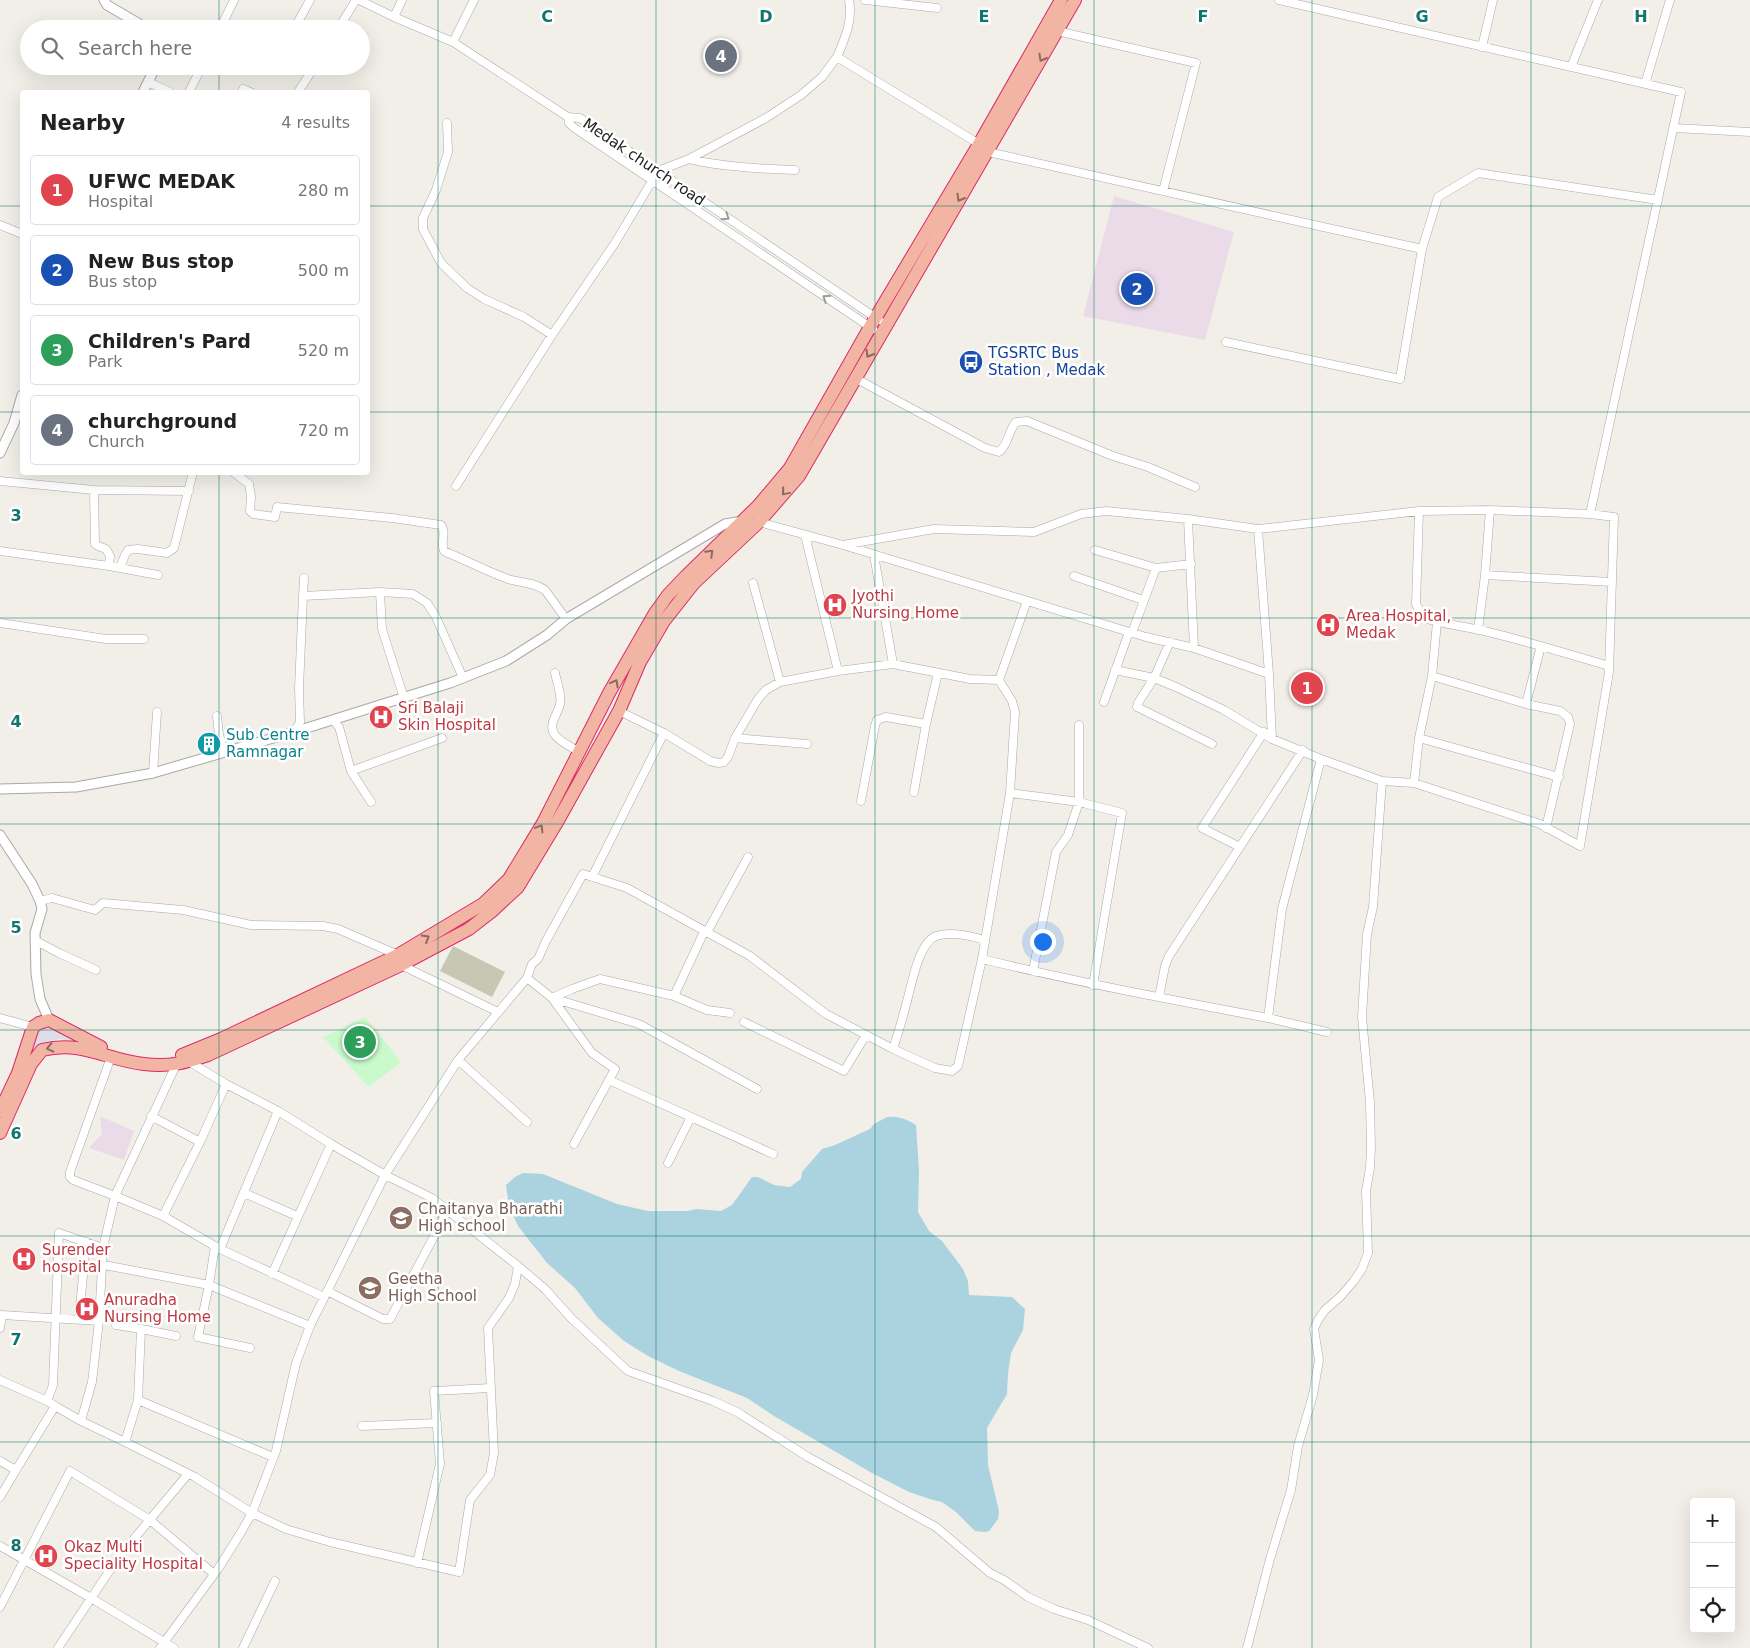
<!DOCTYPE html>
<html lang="en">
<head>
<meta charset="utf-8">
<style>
	:root { --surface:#fff; --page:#f2f2f2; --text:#222; --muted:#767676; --line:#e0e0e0; --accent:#111827 }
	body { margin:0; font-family:"DejaVu Sans",sans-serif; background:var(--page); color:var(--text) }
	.controls { position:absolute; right:15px; bottom:15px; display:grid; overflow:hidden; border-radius:5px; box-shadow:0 5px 20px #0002 }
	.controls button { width:45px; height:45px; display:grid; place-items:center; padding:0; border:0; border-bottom:1px solid var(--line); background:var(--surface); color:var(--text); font:25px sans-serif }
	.you { position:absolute; left:1042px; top:941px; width:18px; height:18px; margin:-12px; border:4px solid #fff; border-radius:50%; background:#1a73e8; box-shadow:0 0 0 8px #1a73e833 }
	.badge { display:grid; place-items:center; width:32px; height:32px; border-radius:50%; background:var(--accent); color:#fff; font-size:16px; font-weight:700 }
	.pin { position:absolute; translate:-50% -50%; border:2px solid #fff; box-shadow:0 1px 5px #0006 }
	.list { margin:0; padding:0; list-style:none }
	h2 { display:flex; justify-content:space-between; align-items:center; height:65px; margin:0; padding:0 20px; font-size:21px }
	h2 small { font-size:16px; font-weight:400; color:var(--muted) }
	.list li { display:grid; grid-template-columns:32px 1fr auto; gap:15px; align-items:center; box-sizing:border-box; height:70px; margin:0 10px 10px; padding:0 10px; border:1px solid var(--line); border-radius:5px }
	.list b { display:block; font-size:19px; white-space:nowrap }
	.list p { margin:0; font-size:16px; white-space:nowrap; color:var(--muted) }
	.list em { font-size:16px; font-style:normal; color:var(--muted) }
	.icon { flex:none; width:28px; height:28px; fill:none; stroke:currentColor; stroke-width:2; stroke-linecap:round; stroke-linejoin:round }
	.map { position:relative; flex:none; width:1750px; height:1648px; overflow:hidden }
	.search { position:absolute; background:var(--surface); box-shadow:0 5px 20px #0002; left:20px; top:20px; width:350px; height:55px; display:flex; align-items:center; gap:12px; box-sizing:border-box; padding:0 18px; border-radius:28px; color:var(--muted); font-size:19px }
	.panel { position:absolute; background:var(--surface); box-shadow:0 5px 20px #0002; left:20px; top:90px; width:350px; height:385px; border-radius:5px }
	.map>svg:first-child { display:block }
</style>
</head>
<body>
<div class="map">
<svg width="1750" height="1648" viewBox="0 0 1750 1648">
	<rect width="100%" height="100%" fill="#f2efe9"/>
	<path fill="#ebdbe8" d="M1114 196 1234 232 1205 340 1083 316Z
		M100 1116 134 1131 124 1160 89 1148 102 1134Z"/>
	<path fill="#c7c7b4" d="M453 946 505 972 492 997 440 971Z"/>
	<path fill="#c8facc" d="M365 1017 401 1062 369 1087 323 1037Z"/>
	<path fill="#dddde8" d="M50 1026 80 1044 62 1039 52 1040 43 1043 36 1048 26 1062 37 1031 41 1027Z"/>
	<path fill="#aad3df" d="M887 1117C899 1116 906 1119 916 1125L919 1171 918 1212 929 1231 942 1241 963 1269 968 1281 969 1295 1012 1297 1025 1309 1023 1330 1011 1353 1008 1373 1007 1394 987 1428 988 1465 999 1511 998 1519 989 1531 985 1532 975 1531 956 1512 942 1502 933 1500 909 1492 872 1473 774 1416 747 1398 679 1371 648 1356 624 1341 598 1318 575 1288 547 1263 518 1226 509 1206 506 1185 515 1177 523 1173 543 1174 617 1204 648 1211H688L696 1209 721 1211 732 1205 752 1177H758L774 1185 790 1187 801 1179 802 1172 822 1149 835 1145 870 1129 874 1124Z"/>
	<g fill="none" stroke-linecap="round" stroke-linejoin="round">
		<g stroke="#a9a9a9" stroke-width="9">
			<path id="minor" d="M359 0 394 17 453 42 568 117
				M849 0C853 21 845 38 837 57L979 144
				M865 0 937 8
				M1279 0 1681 92 1590 514
				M394 17 402 0
				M220 29 234 0
				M294 29 310 0
				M338 29 356 0
				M1057 31 1196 63 1163 191
				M453 42 474 0
				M1482 47 1493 0
				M1571 67 1598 0
				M148 82 170 92
				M1645 84 1670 0
				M243 89 250 92
				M189 92 202 66
				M298 92 315 66
				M568 117 569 123 573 127 873 329
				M568 117 580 118 879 320
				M447 123 448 152 436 190 423 218V229L441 263 467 288 484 299 524 317 552 335
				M1674 128 1750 132
				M988 152 1422 249 1400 379 1226 342
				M689 159C723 167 760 169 795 170
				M0 225 22 234
				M1422 249 1438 197 1478 173 1658 200
				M855 378 985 448 999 452C1009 444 1008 431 1016 422L1027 421 1113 456 1148 467 1195 487
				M233 472 249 484 251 496 250 511 253 514 275 517 277 507 392 518 441 525C447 532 440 543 444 551 465 560 486 571 508 579 521 583 534 582 545 590L566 619
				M0 481 94 490 189 491
				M456 486 552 335 615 243 658 171 689 159 766 118 801 95 822 77 837 57
				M94 490 95 544 98 546 106 549 110 556 109 566
				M1419 511 1416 604 1424 618C1442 624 1461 626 1480 630 1523 640 1566 653 1609 666
				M1188 519 1194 648
				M759 522 843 545 1146 637 1194 648 1269 674
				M843 545 934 529 1034 532 1081 514 1106 511 1188 519 1258 529 1419 511 1490 510 1590 514 1614 517 1609 672 1580 846 1540 824 1414 783 1382 781 1321 759
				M1095 550 1156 568 1191 564
				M0 551 109 566 158 575
				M874 555 893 664
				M120 568 125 555 128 550 138 549 167 553 174 548 193 472
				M1485 575 1612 582
				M1074 576 1143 600
				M753 583 780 682
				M380 592 382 629 404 698
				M303 596 304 578
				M0 623 106 639H144
				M1478 630 1485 575 1490 510
				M1132 633 1156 568
				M1170 642 1154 678 1138 703 1137 707 1212 744
				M1115 670 1154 678 1176 687 1224 710 1272 739 1269 674 1258 529
				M838 671 893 664 970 679 999 680 1027 601
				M555 673C557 683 562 694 560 704 559 709 556 714 554 719 546 737 566 743 579 752
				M1432 676 1526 704 1560 711 1568 717 1570 724 1546 828
				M999 680 1012 701 1015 712 1010 793 1079 802 1122 813 1093 985
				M1104 702 1129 632
				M1526 704 1541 646
				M619 711 664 733 710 761 719 763 724 762 728 757 735 738 758 699 766 690 780 682 838 671 805 535
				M333 720 339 727 351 771 371 802
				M294 732 300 722 299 688 303 596 380 592 413 594 427 603 436 617 463 678
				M735 738 807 744
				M1419 738 1559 777
				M216 755 223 747 219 735 217 716
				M351 771 442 738
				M153 773 157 712
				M1414 783 1419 738 1432 676 1437 622
				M914 792 926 724 938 673
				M861 801 875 726 877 720 886 717 926 724
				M1240 847 1202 828 1264 732
				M592 877 664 733
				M40 901 52 898 95 910 103 903 183 910 251 925 323 926 338 929 398 955
				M36 941 59 953 96 970
				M982 959C1077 982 1172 1000 1268 1018L1282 909 1321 759 1272 739
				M401 965 498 1012
				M1037 972 1033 971 1056 852 1068 835 1079 802V725
				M527 978 552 998 639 1024 757 1089
				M674 996 707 1010 730 1013
				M1159 997 1165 966 1169 956 1303 750
				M0 1018 33 1027
				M1268 1018 1327 1032
				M744 1022 844 1071 866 1035
				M893 1049C898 1034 902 1020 906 1005 911 988 918 943 936 936 951 931 970 936 985 940
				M111 1057 70 1172V1177L73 1180 115 1196 163 1216 220 1249 324 1297
				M458 1060 527 1122
				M609 1080 773 1154
				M151 1116 200 1142
				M574 1144 615 1069 592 1053 552 998 572 989 600 979 674 996 703 934 707 932 748 857
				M668 1163 691 1117
				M244 1193 297 1216
				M163 1216 200 1142 226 1084
				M220 1249 278 1111
				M104 1265 209 1285 215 1246
				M518 1266 545 1289 572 1319 628 1371 713 1401 737 1412 808 1457 936 1527 990 1573 1004 1580 1028 1597 1054 1609 1088 1620 1148 1648
				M272 1274 331 1144
				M327 1291 383 1319H390L448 1210
				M79 1319 86 1242
				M116 1325 141 1329 138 1400
				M0 1328 2 1315 99 1321
				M141 1329 176 1336
				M250 1348 198 1337 209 1285 310 1326
				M0 1380 47 1401
				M55 1406 47 1401 53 1385 59 1233 103 1248
				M81 1421 92 1382 99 1321 103 1248 115 1196 176 1065
				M362 1426 437 1423
				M125 1442 195 1477 252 1513 286 1529 330 1542 459 1572 470 1500 490 1475 494 1453 488 1328 509 1298 515 1284 518 1266 432 1198 385 1175 458 1060 527 978 532 964 538 959 546 941 583 874 627 888 750 956 826 1014 893 1049 935 1068 952 1071 958 1066 982 959 1010 793
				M0 1461 16 1470 55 1406 81 1421 125 1442 138 1400 273 1457
				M0 1497 16 1470
				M0 1546 91 1598 174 1648
				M417 1563 440 1464 434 1391 490 1388
				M0 1607 70 1471 150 1520 214 1574
				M58 1648 118 1558 188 1474
				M160 1648 218 1569 240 1534 252 1513 276 1451 296 1363 310 1326 385 1175 331 1144 278 1111 226 1084 188 1061
				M243 1648 275 1581
				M1247 1648 1270 1559 1291 1490 1298 1446 1313 1395 1319 1360 1314 1329 1318 1320 1325 1310 1340 1297 1353 1282 1362 1269 1368 1253 1366 1191 1370 1168 1371 1147 1370 1102 1362 1017 1367 934 1373 907 1382 781"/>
		</g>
		<g stroke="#a9a9a9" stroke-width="11">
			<path id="tertiary" d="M104 0 107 5 148 29
				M143 92 156 66
				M0 453 14 423 22 395
				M0 789 76 787 153 773 294 732 450 683 506 661 547 635 566 619 725 524 743 521
				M0 835 32 884 40 901 42 909 35 933 36 974 40 999 49 1020"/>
		</g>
		<g stroke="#dc2a67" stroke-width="14">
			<path id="trunk" d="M182 1055 221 1039 398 955 483 904 509 879 543 823 609 693 655 613 668 595 686 576 758 506 790 468 870 327 979 144 1061 0
				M0 1111 18 1073 33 1027 39 1023 49 1020 101 1047
				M0 1133 31 1064 42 1050C82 1040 106 1060 144 1064 170 1067 184 1063 208 1055L401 965 469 929 491 912 518 887 556 824 619 711 640 662 664 621 694 583 759 522 799 476 1075 0"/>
		</g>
		<use href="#minor" stroke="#fff" stroke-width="8"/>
		<use href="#tertiary" stroke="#fff" stroke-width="9"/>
		<use href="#trunk" stroke="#f2b4a3" stroke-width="12"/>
	</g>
	<defs><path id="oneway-chevron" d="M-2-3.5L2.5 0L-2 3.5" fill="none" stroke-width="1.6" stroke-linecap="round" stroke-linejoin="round" transform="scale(1.25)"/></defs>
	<g stroke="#8a6b62">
		<use href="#oneway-chevron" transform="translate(1042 58) rotate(120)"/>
		<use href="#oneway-chevron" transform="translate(960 198) rotate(120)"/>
		<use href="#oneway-chevron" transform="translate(869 354) rotate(120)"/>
		<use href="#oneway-chevron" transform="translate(785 492) rotate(130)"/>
		<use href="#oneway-chevron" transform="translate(710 553) rotate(-45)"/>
		<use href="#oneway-chevron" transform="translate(615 683) rotate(-61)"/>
		<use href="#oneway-chevron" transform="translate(540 828) rotate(-59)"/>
		<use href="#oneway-chevron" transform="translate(426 938) rotate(-31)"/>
		<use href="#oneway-chevron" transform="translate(50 1048) rotate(167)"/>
	</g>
	<g stroke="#9c9c9c">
		<use href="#oneway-chevron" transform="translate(726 217) rotate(34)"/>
		<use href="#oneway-chevron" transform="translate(826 298) rotate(-146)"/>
	</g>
	<path fill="none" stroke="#0f766e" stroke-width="1" stroke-opacity="0.55" d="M219 0V29M438 0V1648M656 0V1648M875 0V1648M1094 0V1648M1312 0V1648M1531 0V1648M219 66V92M0 206H22M368 206H1750M0 412H22M368 412H1750M219 472V1648M0 618H1750M0 824H1750M0 1030H1750M0 1236H1750M0 1442H1750"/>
	<defs>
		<g id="bus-disc" transform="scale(1.25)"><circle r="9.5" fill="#1a4fb4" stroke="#fff"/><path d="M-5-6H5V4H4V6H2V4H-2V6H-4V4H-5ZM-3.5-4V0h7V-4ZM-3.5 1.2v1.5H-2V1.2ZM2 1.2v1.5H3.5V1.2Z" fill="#fff"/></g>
		<g id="hospital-disc" transform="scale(1.25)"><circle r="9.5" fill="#e0444e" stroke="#fff"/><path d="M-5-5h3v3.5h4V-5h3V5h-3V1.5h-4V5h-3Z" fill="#fff"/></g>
		<g id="building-disc" transform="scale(1.25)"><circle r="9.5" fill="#0f9aa8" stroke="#fff"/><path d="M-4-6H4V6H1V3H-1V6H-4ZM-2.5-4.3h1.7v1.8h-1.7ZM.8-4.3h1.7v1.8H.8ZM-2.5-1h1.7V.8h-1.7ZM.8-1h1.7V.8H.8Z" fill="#fff"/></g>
		<g id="school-disc" transform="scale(1.25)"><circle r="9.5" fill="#8d6e63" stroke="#fff"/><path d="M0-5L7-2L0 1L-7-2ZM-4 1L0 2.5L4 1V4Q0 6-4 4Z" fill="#fff"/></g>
	</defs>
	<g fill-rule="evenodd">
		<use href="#bus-disc" x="971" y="362"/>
		<use href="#hospital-disc" x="835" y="605"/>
		<use href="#hospital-disc" x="1328" y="625"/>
		<use href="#hospital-disc" x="381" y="717"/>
		<use href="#building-disc" x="209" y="744"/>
		<use href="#school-disc" x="401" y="1218"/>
		<use href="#hospital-disc" x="24" y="1259"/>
		<use href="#school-disc" x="370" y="1288"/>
		<use href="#hospital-disc" x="87" y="1309"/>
		<use href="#hospital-disc" x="46" y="1556"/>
	</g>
	<g text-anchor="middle" stroke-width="5" stroke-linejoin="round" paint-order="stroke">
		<g font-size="15" fill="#222" stroke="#fff">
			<text transform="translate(644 162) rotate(34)" y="5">Medak church road</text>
		</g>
		<g font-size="15" fill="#164399" stroke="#fff" text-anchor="start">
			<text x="988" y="358">TGSRTC Bus<tspan x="988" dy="17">Station , Medak</tspan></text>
		</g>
		<g font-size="15" fill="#be3a42" stroke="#fff" text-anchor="start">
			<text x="852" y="601">Jyothi<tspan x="852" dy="17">Nursing Home</tspan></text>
			<text x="1346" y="621">Area Hospital,<tspan x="1346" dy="17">Medak</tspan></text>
			<text x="398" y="713">Sri Balaji<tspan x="398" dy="17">Skin Hospital</tspan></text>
			<text x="42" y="1255">Surender<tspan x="42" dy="17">hospital</tspan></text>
			<text x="104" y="1305">Anuradha<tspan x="104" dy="17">Nursing Home</tspan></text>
			<text x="64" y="1552">Okaz Multi<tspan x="64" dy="17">Speciality Hospital</tspan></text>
		</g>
		<g font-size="15" fill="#0d838f" stroke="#fff" text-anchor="start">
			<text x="226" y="740">Sub Centre<tspan x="226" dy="17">Ramnagar</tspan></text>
		</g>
		<g font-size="15" fill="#785e54" stroke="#fff" text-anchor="start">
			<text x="418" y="1214">Chaitanya Bharathi<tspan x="418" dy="17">High school</tspan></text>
			<text x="388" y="1284">Geetha<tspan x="388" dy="17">High School</tspan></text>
		</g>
	</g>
	<g font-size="16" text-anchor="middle" font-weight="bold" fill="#0f766e" stroke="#fff" stroke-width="5" stroke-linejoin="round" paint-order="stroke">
		<text x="547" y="22">C</text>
		<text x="766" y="22">D</text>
		<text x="984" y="22">E</text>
		<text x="1203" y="22">F</text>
		<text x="1422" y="22">G</text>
		<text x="1641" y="22">H</text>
		<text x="16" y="521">3</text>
		<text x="16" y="727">4</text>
		<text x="16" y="933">5</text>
		<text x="16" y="1139">6</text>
		<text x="16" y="1345">7</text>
		<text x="16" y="1551">8</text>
	</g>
</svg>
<div class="controls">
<button>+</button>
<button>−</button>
<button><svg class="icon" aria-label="locate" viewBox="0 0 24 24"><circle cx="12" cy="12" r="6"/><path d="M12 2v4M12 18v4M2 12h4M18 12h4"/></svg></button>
</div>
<div class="you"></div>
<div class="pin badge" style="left:1307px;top:688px;background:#e0444e">1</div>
<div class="pin badge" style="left:1137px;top:289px;background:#1a4fb4">2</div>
<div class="pin badge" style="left:360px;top:1042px;background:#2e9e5b">3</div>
<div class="pin badge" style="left:721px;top:56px;background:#6b7280">4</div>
<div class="search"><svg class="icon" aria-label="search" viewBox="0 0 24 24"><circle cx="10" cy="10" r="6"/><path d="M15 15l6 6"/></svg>Search here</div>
<section class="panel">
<h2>Nearby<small>4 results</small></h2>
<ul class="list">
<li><span class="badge" style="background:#e0444e">1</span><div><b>UFWC MEDAK</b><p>Hospital</p></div><em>280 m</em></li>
<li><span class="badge" style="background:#1a4fb4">2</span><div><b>New Bus stop</b><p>Bus stop</p></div><em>500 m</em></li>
<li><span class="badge" style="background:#2e9e5b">3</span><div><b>Children's Pard</b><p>Park</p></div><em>520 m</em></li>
<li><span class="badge" style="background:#6b7280">4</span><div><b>churchground</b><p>Church</p></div><em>720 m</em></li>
</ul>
</section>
</div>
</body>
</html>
